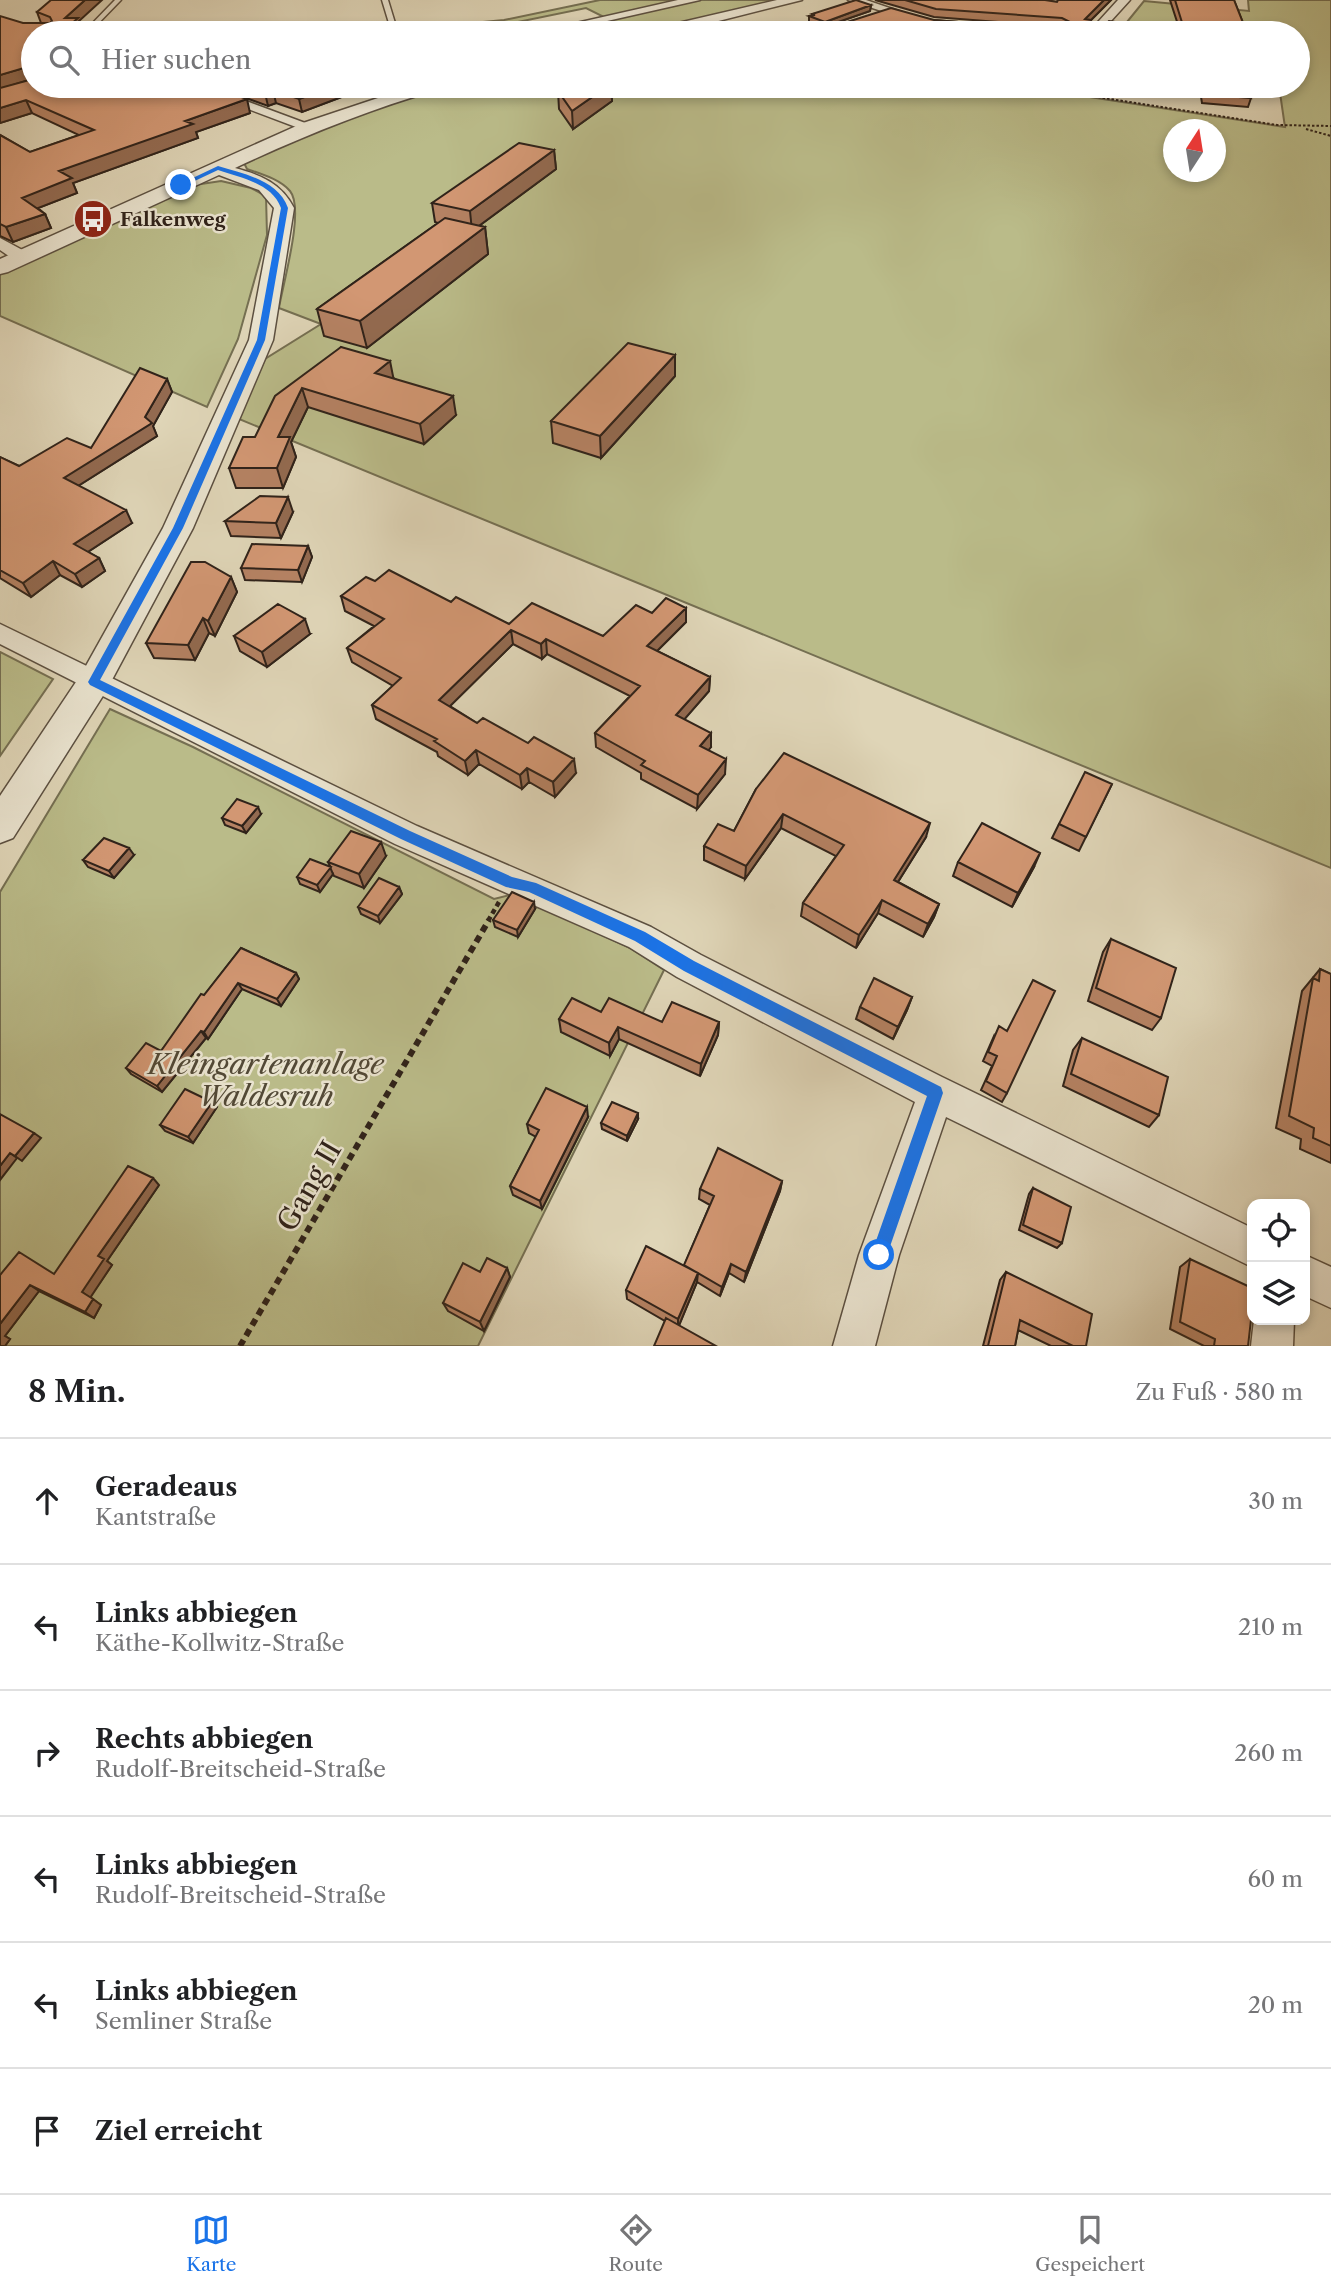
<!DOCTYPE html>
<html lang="de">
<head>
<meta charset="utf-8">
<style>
	:root { --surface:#fff; --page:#f2f2f2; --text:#202124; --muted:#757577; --line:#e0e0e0; --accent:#1a73e8 }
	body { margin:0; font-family:"Libre Caslon Text",serif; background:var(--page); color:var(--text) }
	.controls { position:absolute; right:21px; bottom:21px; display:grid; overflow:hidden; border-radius:14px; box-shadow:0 4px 10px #0003 }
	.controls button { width:63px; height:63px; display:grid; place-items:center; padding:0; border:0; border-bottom:2px solid var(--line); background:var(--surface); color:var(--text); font:35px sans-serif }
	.compass { position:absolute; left:1163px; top:119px; width:63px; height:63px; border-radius:50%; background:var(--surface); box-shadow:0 4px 10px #0003; rotate:12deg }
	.stop { position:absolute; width:21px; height:21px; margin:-16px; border:5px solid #1a73e8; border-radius:50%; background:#fff }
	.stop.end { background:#1a73e8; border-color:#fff; box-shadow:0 2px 7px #0008 }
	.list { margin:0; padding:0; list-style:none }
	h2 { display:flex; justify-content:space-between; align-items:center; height:91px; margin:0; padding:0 28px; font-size:30px }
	h2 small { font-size:23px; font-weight:400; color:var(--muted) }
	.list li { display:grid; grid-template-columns:46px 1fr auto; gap:21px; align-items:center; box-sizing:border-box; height:126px; padding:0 28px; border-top:2px solid var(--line) }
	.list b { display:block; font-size:26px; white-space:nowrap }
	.list p { margin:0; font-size:23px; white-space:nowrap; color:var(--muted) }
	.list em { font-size:23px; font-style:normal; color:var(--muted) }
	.icon { flex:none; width:38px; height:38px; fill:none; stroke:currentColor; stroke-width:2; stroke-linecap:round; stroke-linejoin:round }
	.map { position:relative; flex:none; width:1331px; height:1346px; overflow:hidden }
	.search { position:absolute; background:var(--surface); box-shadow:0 4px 10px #0003; left:21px; right:21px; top:21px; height:77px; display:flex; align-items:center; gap:18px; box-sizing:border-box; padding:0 24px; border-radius:38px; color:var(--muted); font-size:26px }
	.sheet { height:847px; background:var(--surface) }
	nav { display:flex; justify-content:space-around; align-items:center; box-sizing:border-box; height:98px; border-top:2px solid var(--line); background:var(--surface); font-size:19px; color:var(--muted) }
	nav a { display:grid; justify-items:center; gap:4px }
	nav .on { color:var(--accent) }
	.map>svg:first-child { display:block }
</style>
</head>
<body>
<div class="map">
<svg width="1331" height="1346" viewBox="0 0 1331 1346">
	<rect width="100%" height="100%" fill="#dfd5b7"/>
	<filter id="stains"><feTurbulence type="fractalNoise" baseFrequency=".00286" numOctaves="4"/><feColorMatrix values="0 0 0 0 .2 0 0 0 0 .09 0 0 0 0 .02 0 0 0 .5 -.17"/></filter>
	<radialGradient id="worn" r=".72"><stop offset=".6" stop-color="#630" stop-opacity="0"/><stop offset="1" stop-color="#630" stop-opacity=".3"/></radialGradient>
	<path fill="#babb89" stroke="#756f52" stroke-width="2" fill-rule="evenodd" d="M600 0H786L645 33H636L586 8 508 24 437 33H399L397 30 504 20Z
		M1248 0H1331V868L239 419 265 359 321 324 279 308C283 283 305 209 290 191 280 179 261 174 247 169L244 163 246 159 402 97 443 86H1018L1285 127 1279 86H1298V33H1250L1127 22 1144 1 1249 11ZM1174 130H1216V172H1174Z
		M254 22 386 29 392 33H264L232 23Z
		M221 181 251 188 266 196 267 235 238 339 207 407 0 316V273L188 186Z
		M0 652 53 679 0 756Z
		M110 709 193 747 494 899 514 894 630 948 664 970 478 1346H0V892Z"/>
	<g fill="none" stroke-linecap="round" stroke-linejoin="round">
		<g stroke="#5c5041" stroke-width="3">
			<path id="service" d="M115 0H121L89 33H83Z
				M382 0H388L398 33H392Z"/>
		</g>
		<g stroke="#5c5041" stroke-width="3">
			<path id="minor" d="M678 0H700L554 33H532Z
				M848 0H866L925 20 915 22Z
				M1118 0H1130L1100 33H1088Z
				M187 86H206L316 127 304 130Z
				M0 238 28 253 30 257 28 261H16L0 250Z
				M0 624 417 826 651 927 701 955 942 1077 1252 1228V1267L946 1117 899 1255 875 1346H833L859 1255 915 1102 677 977 629 947 395 844 0 644Z
				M1305 1255 1331 1267V1308L1305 1296Z
				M1254 1320H1294L1293 1346H1251Z"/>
		</g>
		<g stroke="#5c5041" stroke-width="3">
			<path id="tertiary" d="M777 0H802L671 33H645L648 30Z
				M414 86H439L437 90C367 110 301 137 235 168 261 175 281 183 294 208L273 340 193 528 106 691 13 838 0 843V796L82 673 163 528 249 340 274 208 259 190 219 175 8 272 0 274V259L303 123Z"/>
		</g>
		<path stroke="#30231a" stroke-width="2" stroke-dasharray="2.5 2" stroke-linecap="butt" d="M1027 86 1277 125 1331 126
			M1306 129 1331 136"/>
		<path stroke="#30231a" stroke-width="4.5" stroke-dasharray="5 3.5" stroke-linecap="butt" d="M488 921 499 902"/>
		<path stroke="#30231a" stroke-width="6" stroke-dasharray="7 5" stroke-linecap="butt" d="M240 1346 489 920"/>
		<use href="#service" fill="#eae4d0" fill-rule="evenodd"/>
		<use href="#minor" fill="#eae4d0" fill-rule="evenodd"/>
		<use href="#tertiary" fill="#eae4d0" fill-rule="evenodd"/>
	</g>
	<path fill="#b58263" stroke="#30231a" stroke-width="2" d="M875 0H1045L1057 2 1058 0H1111L1091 20 1089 26 1090 27 1180 31 1170 0H1234L1247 33H821L822 30 934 20 1020 27H1061L934 17Z
		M871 5 870 11 824 27 809 22V16H812V14Z
		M37 12 79 21 82 30 33 33V86L250 113 196 132 198 138 73 183 77 193 38 208 45 214 51 228 13 242 0 236V135L30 152 79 135 32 113 0 123 23 23H41Z
		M213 86H368V87L302 112 276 103 268 106Z
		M566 86H611L612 101 573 129 559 109 558 91Z
		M1100 86H1249L1248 88 1251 98 1248 107 1202 103 1201 97Z
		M554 150 556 169 479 226 485 227 488 254 367 348 324 336 317 309 438 223 435 222 432 203Z
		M341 347 456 415 424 444 308 407 291 442 296 457 283 488H236L229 468 255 437Z
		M675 376 601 458 553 443 551 421Z
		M167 379 172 392 153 426 157 436 78 486 132 523 88 552 99 558 105 571 82 587 60 575 31 597 0 578V457L19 466 91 448Z
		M293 512 281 538 231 536 225 521Z
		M308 546 312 557 302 582 245 580 241 568Z
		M231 577 237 592 215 636 209 633 195 660 154 658 146 643Z
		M375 581 451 602 509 624 603 636 652 613 686 608V622L657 651 710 677 709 691 684 719 711 747 708 750 725 774 697 809 641 779V773L596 747 595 733 630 696 547 654 542 659 513 644 450 706 477 723 576 773 555 797 529 782 522 789 479 764 468 775 438 756 437 752 376 719 372 705 393 686 352 662 347 648 374 626 345 611 341 596Z
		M310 634 267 667 240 651 234 636Z
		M1112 784 1079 851 1052 838 1059 824Z
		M756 789 926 837 898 882 939 904 934 917 923 937 878 913 856 948 801 916 803 903 836 856 781 828 745 879 704 860V846L734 831Z
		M261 814 246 833 225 825 222 818Z
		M134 855 114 878 88 867 83 860Z
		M386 856 364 888 334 876 333 874 320 892 300 884 297 877 330 866 328 862Z
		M958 862 1034 867 1012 907 953 876Z
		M399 887 402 894 380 923 361 914 358 907Z
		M535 909 518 937 495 927 493 920Z
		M1111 939 1161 1018 1152 1030 1088 1001 1103 952Z
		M241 948 296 973 299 979 281 1006 242 989 208 1039 206 1038 162 1092 131 1074 126 1068 161 1051Z
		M1320 969 1331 974V1163L1300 1149 1301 1139 1276 1128 1302 991Z
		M912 997 907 1010 893 1039 856 1019 860 1007Z
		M601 1012 662 1022H719L718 1035 700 1076 619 1039 610 1056 561 1032 559 1019Z
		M994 1036 1007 1093 1002 1102 981 1090 992 1066 983 1061Z
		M1082 1038 1159 1115 1149 1127 1063 1086 1073 1050Z
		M212 1102 217 1107 193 1143 165 1131 160 1125Z
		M588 1117 542 1209 513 1195 510 1186 536 1137 529 1133 527 1124Z
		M638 1119 627 1141 602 1129 601 1123Z
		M782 1181 780 1191 744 1282 729 1273 720 1296 697 1282 679 1325 665 1321 627 1299 626 1290 684 1266 710 1205 699 1199 700 1189Z
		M159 1185 107 1261 112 1265 90 1297 101 1305 94 1318 39 1291 5 1336 10 1339 5 1346 0 1275 54 1274Z
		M1033 1188 1062 1243 1057 1248 1019 1230 1029 1194Z
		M1190 1259 1248 1346H1204L1170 1329 1180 1267Z
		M507 1268 510 1277 484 1331 448 1311 443 1303 480 1272Z
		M1006 1272 1086 1346H1051L1018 1330 1015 1346H983L1000 1280Z"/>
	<path fill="#936a50" stroke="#30231a" stroke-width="2" d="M85 0H102L79 21 82 30 79 33H61L65 18Z
		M1104 0H1111L1091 20 1089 28 1085 19Z
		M871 5 870 11 824 27 825 22Z
		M27 67 32 79 0 89V75Z
		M334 86 368 87 302 112 299 99Z
		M608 86H611L612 101 573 129 572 111Z
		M273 90 276 103 268 106 265 93Z
		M247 99 250 113 196 132 198 138 73 183 77 193 28 212 22 198 59 171 185 121Z
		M26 100 32 113 0 123V108Z
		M554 150 556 169 472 231 470 211Z
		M45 214 51 228 13 242 6 227Z
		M485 227 488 254 367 348 360 321Z
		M675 355V376L601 458 600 436Z
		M390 361 394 381 375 373Z
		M167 379 172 392 153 426 157 436 70 491 64 478 145 417Z
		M302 388 308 407 291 442 296 457 283 488 277 468 278 437Z
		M453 396 456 415 424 444 420 424Z
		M288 497 293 512 281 538 276 523Z
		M126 510 132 523 80 557 74 544Z
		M308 546 312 557 302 582 298 570Z
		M99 558 105 571 82 587 75 574Z
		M53 561 60 575 31 597 23 583Z
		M231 577 237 592 215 636 208 621Z
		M686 608V622L647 661V646Z
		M203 618 209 633 195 660 188 645Z
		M305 619 310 634 267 667 262 652Z
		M511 630 513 644 442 714 439 700Z
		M546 639 547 654 542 659 541 644Z
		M710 677 709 691 676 729V715Z
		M711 733V747L700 761V746Z
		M476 750 479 764 468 775 465 761Z
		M574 759 576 773 555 797 553 782Z
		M726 759 725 774 697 809 698 795Z
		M527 768 529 782 522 789 520 775Z
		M258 807 261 814 246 833 242 826Z
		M783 814 781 828 745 879 746 866Z
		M930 823 926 837 891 893 894 880Z
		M381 842 386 856 364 888 359 874Z
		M129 848 134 855 114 878 109 871Z
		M1040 853 1034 867 1012 907 1018 893Z
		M330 867 333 874 320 892 317 885Z
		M399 887 402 894 380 923 378 916Z
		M882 900 878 913 856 948 859 935Z
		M534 902 535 909 518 937 517 930Z
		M939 904 934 917 923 937 928 924Z
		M296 973 299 979 281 1006 277 999Z
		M238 983 242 989 208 1039 204 1032Z
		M912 997 907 1010 893 1039 898 1027Z
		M719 1022 718 1035 700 1076 701 1064Z
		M618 1027 619 1039 610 1056 609 1043Z
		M201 1031 206 1038 162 1092 157 1086Z
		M212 1102 217 1107 193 1143 188 1137Z
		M587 1107 588 1117 542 1209 540 1201Z
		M638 1113V1119L627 1141V1136Z
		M34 1133 41 1138 22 1161 15 1156Z
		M10 1153 17 1158 0 1180V1166Z
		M153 1178 159 1185 107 1261 112 1265 90 1298 82 1292 98 1256Z
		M782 1181 780 1191 744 1282 746 1272Z
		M731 1264 729 1273 720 1296 722 1287Z
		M507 1268 510 1277 484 1331 480 1322Z
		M698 1273 697 1282 678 1328V1319Z
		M30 1285 39 1291 5 1336 10 1339 5 1346H0V1324Z
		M93 1299 101 1305 94 1318 85 1312Z"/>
	<path fill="#d29773" stroke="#30231a" stroke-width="2" d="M51 0H85L65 18H78L61 33H33V71L27 67 0 75V16L23 23H50L52 21 50 17 37 12Z
		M856 0 871 5 825 22 809 16 815 15 812 14Z
		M905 0H1045L1057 2 1058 0H1104L1085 19 1091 20 1088 24 1090 27H1102L1109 21 1185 32 1175 0H1234L1247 33H880L859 30 855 33H840L822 30 891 8 934 20 1020 27H1068L1070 22 1062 18 936 9Z
		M218 23 242 30 253 26 274 33H184Z
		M33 79V86H210L247 99 185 121 193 124 59 171 72 178 22 198 45 214 6 227 0 224V135L30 152 94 130 26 100 0 108V88Z
		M245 86H334L299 99 273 90 265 93Z
		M566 86H608L572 111 558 91Z
		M1187 86H1247L1251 98 1205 94 1204 88Z
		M519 143 554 150 470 211 432 203Z
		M445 218 485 227 360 321 317 309Z
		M628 343 675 355 600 436 551 421Z
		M341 347 390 361 375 373 453 396 420 424 302 388 278 437H290L277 468H229L243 437H255L275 396Z
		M140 368 167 379 145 417 152 423 64 478 126 510 74 544 99 558 75 574 53 561 23 583 0 570V457L19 466 67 438 91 448Z
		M260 496 288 497 276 523 225 521Z
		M252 544 308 546 298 570 241 568Z
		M191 562H205L231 577 208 621 203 618 188 645 146 643Z
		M389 570 451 602 456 597 509 624 532 603 603 636 636 605 652 613 666 598 686 608 647 646 710 677 676 715 711 733 700 746 726 759 698 795 641 765 645 761 595 733 640 686 546 639 541 644 511 630 439 700 477 723 483 718 528 743 534 737 574 759 553 782 527 768 520 775 476 750 465 761 434 741 437 739 372 705 401 678 347 648 384 619 341 596 366 577 375 581Z
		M278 604 305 619 262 652 234 636Z
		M784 753 930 823 894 880 939 904 928 924 882 900 859 935 803 903 844 845 783 814 746 866 704 846 718 824 734 831 756 789Z
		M1085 772 1112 784 1086 837 1059 824Z
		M237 799 258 807 242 826 222 818Z
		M982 823 1040 853 1018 893 958 862Z
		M351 831 381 842 359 874 328 862Z
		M104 838 129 848 109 871 83 860Z
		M310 859 331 867 317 885 297 877Z
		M379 878 399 887 378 916 358 907Z
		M512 892 534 902 517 930 493 920Z
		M1111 939 1176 968 1161 1018 1096 988Z
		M241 948 296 973 277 999 238 983 204 1032 201 1031 157 1086 126 1068 146 1043 161 1051 201 994 204 995Z
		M1320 969 1331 974V1146L1313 1138 1314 1128 1289 1116 1313 978 1319 981Z
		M874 978 912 997 898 1027 860 1007Z
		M1033 980 1055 991 1007 1093 986 1081 997 1056 988 1052 999 1026 1007 1031Z
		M572 998 601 1012 609 998 662 1022 672 1002 719 1022 701 1064 618 1027 609 1043 559 1019Z
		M1082 1038 1168 1077 1159 1115 1071 1074Z
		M546 1088 587 1107 540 1201 510 1186 539 1130 527 1124Z
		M185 1089 212 1102 188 1137 160 1125Z
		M612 1102 638 1113 627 1136 601 1123Z
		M0 1114 34 1133 15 1156 10 1153 0 1166Z
		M718 1148 782 1181 746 1272 731 1264 722 1287 684 1265 714 1196 700 1189Z
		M128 1166 153 1178 98 1256 104 1259 82 1292 93 1299 85 1312 30 1285 0 1324V1275L19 1252 54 1274Z
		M1033 1188 1071 1207 1062 1243 1023 1225Z
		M646 1246 698 1273 678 1319 626 1290Z
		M487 1258 507 1268 480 1322 443 1303 463 1263 480 1272Z
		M1190 1259 1252 1288V1311L1248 1346H1214L1215 1339 1180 1322Z
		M1006 1272 1092 1314 1086 1346H1073L1020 1320 1015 1346H988Z
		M666 1318 716 1346H654Z"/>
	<path fill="#1a73e8" d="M218 166C244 174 278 180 288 208L265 340 183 528 100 680 410 831 512 877 536 883 645 932 694 961 941 1087 943 1093 885 1261 879 1263 873 1261 871 1255 927 1096 684 971 635 941 529 892 506 887 401 839 90 685 88 682 173 528 257 340 281 208C272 183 241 178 218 170L184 186 178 185Z"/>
	<defs>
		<g id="bus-disc" transform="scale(2.0125)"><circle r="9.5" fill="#8f2418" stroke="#eae4d0"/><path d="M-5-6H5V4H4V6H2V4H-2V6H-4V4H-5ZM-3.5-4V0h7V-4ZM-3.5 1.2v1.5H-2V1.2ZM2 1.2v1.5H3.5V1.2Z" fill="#fff"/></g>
	</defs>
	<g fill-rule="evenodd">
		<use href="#bus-disc" x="93" y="219"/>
	</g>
	<g text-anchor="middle" stroke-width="5" stroke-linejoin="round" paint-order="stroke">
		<g font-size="19" font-weight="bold" fill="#30231a" stroke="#eae4d0" text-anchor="start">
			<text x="120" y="226">Falkenweg</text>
		</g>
		<g font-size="28" font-style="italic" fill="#524936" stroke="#eae4d0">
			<text x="266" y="1074">Kleingartenanlage<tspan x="266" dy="32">Waldesruh</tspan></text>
		</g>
		<g font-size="28" fill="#30231a" stroke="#eae4d0">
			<text transform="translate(309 1186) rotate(-60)" y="10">Gang II</text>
		</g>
	</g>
	<rect width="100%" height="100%" filter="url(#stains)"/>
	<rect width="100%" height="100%" fill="url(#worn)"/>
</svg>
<div class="controls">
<button><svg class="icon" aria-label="locate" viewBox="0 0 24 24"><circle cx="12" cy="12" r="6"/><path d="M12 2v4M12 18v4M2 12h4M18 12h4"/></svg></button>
<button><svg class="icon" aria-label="layers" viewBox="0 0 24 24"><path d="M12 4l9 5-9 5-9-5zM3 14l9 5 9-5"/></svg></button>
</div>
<svg class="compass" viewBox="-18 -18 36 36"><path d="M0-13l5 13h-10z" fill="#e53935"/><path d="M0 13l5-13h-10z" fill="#757577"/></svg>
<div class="stop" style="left:879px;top:1255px"></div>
<div class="stop end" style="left:181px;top:185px"></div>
<div class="search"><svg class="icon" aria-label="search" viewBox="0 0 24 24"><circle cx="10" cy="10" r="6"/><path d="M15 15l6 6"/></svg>Hier suchen</div>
</div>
<section class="sheet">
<h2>8 Min.<small>Zu Fuß · 580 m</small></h2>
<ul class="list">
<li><svg class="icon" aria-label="ahead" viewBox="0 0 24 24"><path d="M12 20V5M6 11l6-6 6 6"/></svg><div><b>Geradeaus</b><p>Kantstraße</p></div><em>30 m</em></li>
<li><svg class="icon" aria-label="left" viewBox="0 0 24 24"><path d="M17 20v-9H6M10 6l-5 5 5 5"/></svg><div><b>Links abbiegen</b><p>Käthe-Kollwitz-Straße</p></div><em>210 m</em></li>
<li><svg class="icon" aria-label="right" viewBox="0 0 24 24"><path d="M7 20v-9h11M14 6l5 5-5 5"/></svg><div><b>Rechts abbiegen</b><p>Rudolf-Breitscheid-Straße</p></div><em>260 m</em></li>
<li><svg class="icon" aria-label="left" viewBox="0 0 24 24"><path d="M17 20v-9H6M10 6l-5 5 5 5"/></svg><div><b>Links abbiegen</b><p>Rudolf-Breitscheid-Straße</p></div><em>60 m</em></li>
<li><svg class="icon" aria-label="left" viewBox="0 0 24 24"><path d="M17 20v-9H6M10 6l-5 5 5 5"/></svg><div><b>Links abbiegen</b><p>Semliner Straße</p></div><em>20 m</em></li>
<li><svg class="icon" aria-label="arrive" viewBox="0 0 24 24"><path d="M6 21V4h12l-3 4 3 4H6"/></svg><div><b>Ziel erreicht</b></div></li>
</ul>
</section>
<nav>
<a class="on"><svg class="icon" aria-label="map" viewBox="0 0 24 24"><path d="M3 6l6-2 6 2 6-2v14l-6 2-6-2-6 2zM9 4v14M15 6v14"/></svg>Karte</a>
<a><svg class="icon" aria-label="directions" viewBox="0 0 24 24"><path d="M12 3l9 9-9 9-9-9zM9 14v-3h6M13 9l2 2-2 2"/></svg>Route</a>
<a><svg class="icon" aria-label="saved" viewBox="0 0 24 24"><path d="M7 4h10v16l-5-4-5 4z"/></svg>Gespeichert</a>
</nav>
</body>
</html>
